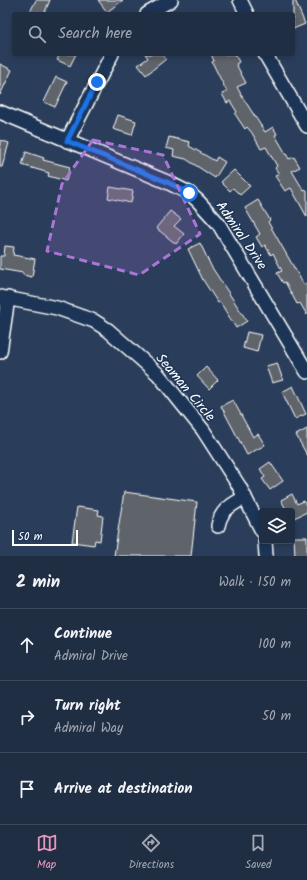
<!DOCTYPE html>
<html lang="en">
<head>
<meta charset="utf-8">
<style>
	:root { --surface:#202e44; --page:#28364b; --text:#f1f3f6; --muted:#a2a8b2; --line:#3d4a5d; --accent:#e797bd }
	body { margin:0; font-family:Kalam,sans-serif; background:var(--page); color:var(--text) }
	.controls { position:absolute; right:12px; bottom:12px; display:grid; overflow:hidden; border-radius:4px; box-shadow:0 2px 6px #0003 }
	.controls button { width:36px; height:36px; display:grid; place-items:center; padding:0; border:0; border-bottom:1px solid var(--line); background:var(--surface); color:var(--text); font:20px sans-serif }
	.scale { position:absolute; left:12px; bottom:10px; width:66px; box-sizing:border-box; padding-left:4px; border:2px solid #fff; border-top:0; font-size:11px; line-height:14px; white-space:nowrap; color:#fff; -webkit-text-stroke:3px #1d3557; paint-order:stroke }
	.stop { position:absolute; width:12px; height:12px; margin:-9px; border:3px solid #1a73e8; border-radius:50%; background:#fff }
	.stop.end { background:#1a73e8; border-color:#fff; box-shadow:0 1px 4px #0008 }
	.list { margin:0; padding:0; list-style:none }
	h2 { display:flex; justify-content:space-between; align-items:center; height:52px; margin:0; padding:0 16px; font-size:17px }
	h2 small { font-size:13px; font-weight:400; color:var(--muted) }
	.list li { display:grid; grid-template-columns:26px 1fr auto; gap:12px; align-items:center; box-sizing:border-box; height:72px; padding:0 16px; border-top:1px solid var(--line) }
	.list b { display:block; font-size:15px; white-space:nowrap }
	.list p { margin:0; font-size:13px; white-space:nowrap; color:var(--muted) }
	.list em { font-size:13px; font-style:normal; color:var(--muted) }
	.icon { flex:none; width:22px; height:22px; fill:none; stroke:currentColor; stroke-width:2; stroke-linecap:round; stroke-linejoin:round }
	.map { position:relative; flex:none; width:307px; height:556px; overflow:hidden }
	.search { position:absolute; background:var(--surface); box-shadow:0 2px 6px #0003; left:12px; right:12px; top:12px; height:44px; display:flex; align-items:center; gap:10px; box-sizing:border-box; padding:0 14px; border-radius:4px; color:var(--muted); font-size:15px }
	.sheet { height:268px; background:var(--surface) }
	nav { display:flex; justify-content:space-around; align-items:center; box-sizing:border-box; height:56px; border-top:1px solid var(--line); background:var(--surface); font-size:11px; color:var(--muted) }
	nav a { display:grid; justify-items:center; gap:2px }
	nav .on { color:var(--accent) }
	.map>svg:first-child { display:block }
</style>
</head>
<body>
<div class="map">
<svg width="307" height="556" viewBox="0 0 307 556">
	<rect width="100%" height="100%" fill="#2a3e5b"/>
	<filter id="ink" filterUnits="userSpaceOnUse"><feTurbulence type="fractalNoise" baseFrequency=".025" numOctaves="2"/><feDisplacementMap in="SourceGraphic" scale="8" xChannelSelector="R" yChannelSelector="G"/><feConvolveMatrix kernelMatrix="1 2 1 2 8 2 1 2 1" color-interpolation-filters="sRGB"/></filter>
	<g filter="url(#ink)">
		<path fill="#5f646a" stroke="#fff" d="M36 0H50L44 14H29Z
			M98 0H123L107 12Z
			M293 0H295L305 24 293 29Z
			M60 54H76L70 66 57 60Z
			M145 54H162L166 59 146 75 138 65 148 58Z
			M211 54H235L239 62 236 64 246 83 237 87 243 98 265 132 273 127 277 134 275 135 289 159 294 157 300 167 292 171 304 191 307 190V217L291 188 285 191 275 176 279 174 275 168 277 166 266 147 261 149 252 133 247 127 245 129 235 114 237 112 230 101 227 103 222 94 227 92 212 62 214 61Z
			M0 64 12 70 0 95Z
			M56 77 67 82 55 107 44 102Z
			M118 115 136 121 132 135 113 129Z
			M169 137 190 142 189 146 215 161 217 157 225 162 215 178 186 159 173 156 174 150 166 148Z
			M0 140 9 143 2 167H0Z
			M26 152 44 158 43 160 70 167 66 181 48 176 49 173 22 165Z
			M234 170 250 186 240 195 233 188 230 191 221 182Z
			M110 187 133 191 131 203 108 198Z
			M258 200 270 220 268 222 304 285 307 284V315L300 303 297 304 285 282 283 283 277 273 282 271 273 253 271 255 265 245 262 247 256 237 260 234 245 208Z
			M170 211 181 219 174 226 184 234 176 244 156 228Z
			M200 243 211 266 247 321 236 328 220 302 218 303 203 280 188 249Z
			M5 246 14 247 13 255 35 259 32 277 23 275V273L0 269V256H4Z
			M247 332 261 335 257 352 243 348Z
			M277 363 283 380 272 383 266 366Z
			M206 367 218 380 209 389 197 376Z
			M293 386 306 414 295 419 282 392Z
			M233 400 253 437 258 434 265 445 247 455 221 406Z
			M307 429V455L296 435Z
			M270 462 283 481 270 490 262 479 265 477 260 469Z
			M124 492 197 502 191 556H114Z
			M292 494 297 504 304 501 307 508V512L292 519V511H287L281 500Z
			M77 507 99 510 98 515 103 516 100 541 95 540 94 545 72 542Z
			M294 537H307V556H295Z"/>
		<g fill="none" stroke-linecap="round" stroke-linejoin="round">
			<g stroke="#fff" stroke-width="16">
				<path id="minor" d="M240 0 247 14
					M147 14 171 0
					M265 54 307 126
					M0 112 167 182 189 193 198 201 218 223 307 372
					M67 141 112 54
					M0 297 57 308 94 321 108 330 158 374 203 430 239 486 262 531
					M0 352 8 298
					M218 526C221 509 232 505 245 497
					M265 541 266 556"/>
			</g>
			<use href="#minor" stroke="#1d3557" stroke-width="13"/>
		</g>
	</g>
	<g fill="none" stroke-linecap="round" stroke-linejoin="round" filter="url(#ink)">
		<path stroke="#1a73e8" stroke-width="5" d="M97 82 67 141 167 182 189 193"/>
	</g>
	<path fill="#a976d5" fill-opacity="0.2" stroke="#a976d5" stroke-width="3" stroke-dasharray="8 5" stroke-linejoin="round" d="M93 140 163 155 200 234 139 275 47 251 62 184Z"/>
	<g text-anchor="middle" stroke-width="3" stroke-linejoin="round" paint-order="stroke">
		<g font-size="14" fill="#fff" stroke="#1d3557">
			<text transform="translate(242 235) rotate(56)" y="5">Admiral Drive</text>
			<text transform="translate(186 387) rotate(50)" y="5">Seaman Circle</text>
		</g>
	</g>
</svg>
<div class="controls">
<button><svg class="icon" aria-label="layers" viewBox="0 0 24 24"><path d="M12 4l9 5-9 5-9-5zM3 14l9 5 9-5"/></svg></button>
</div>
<div class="scale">50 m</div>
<div class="stop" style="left:189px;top:193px"></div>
<div class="stop end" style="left:97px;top:82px"></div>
<div class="search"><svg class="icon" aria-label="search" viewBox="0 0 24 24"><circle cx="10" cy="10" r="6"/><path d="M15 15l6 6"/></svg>Search here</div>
</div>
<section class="sheet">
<h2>2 min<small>Walk · 150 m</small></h2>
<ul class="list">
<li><svg class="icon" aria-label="ahead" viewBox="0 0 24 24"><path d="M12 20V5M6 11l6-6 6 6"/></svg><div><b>Continue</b><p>Admiral Drive</p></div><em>100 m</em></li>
<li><svg class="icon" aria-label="right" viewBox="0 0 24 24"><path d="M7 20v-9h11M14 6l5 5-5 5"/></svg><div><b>Turn right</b><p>Admiral Way</p></div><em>50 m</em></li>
<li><svg class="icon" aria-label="arrive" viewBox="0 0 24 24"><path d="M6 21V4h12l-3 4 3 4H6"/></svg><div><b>Arrive at destination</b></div></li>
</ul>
</section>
<nav>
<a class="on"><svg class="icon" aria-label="map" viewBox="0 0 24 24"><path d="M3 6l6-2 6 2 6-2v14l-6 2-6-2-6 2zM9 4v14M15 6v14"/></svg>Map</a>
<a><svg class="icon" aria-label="directions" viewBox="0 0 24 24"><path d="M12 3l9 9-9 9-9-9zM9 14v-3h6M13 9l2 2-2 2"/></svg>Directions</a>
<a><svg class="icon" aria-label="saved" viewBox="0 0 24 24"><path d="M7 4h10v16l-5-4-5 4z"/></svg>Saved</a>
</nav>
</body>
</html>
